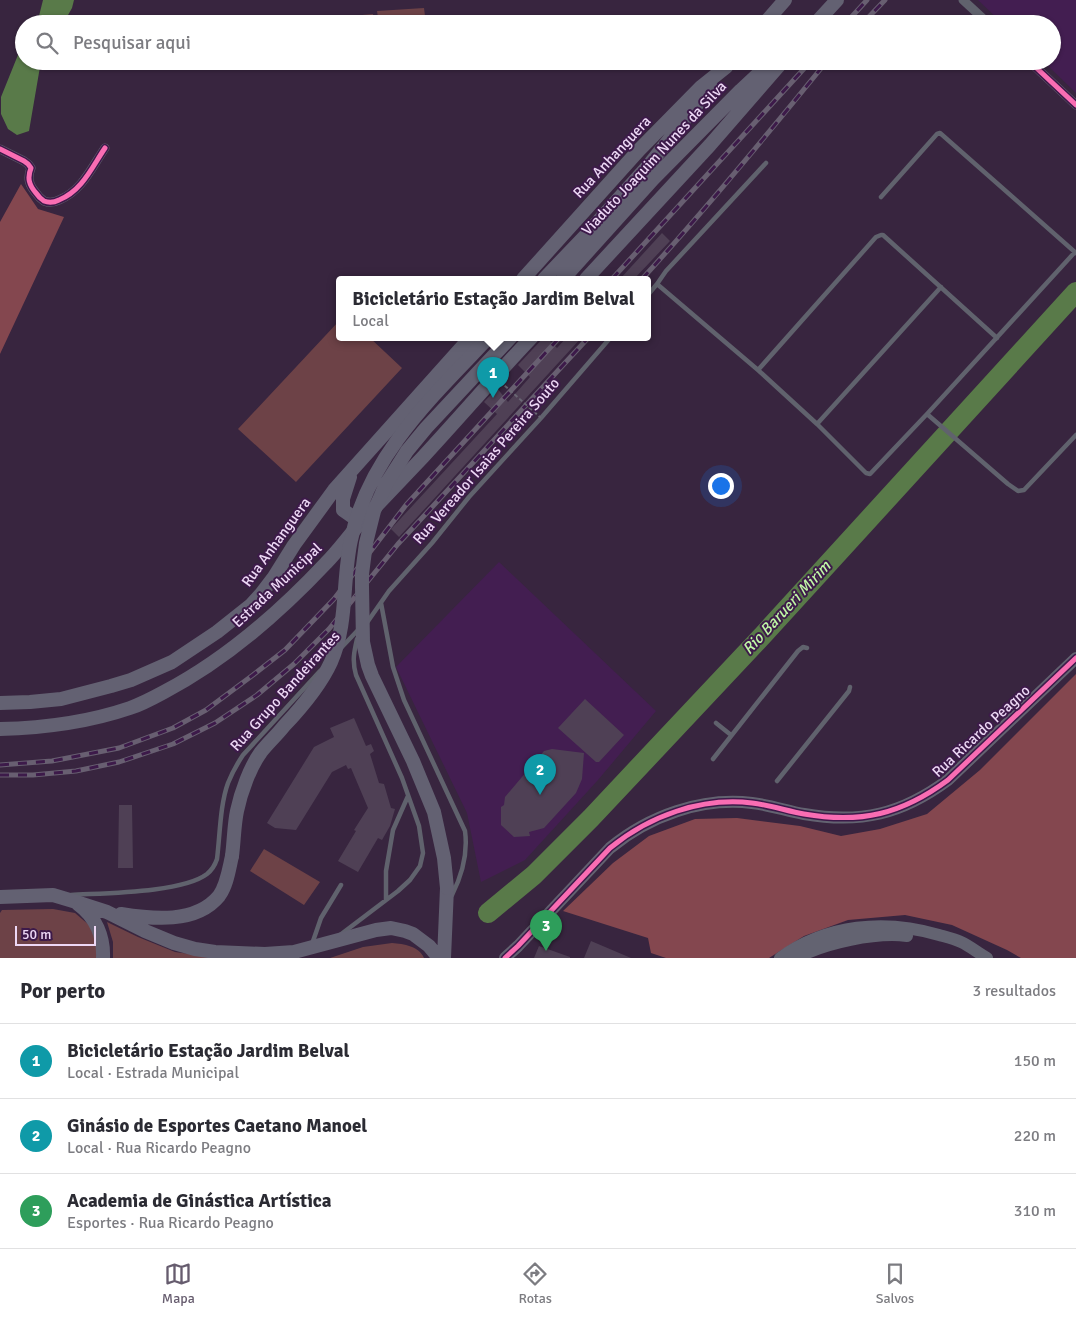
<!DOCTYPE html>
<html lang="pt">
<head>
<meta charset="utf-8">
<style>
	:root { --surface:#fff; --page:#f2f2f3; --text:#2b2b33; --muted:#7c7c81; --line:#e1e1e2; --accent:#665c6e }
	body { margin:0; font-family:Signika,sans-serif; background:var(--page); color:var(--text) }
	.scale { position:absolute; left:15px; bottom:12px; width:81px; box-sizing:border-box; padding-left:5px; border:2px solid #edd8f5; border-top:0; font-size:14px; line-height:18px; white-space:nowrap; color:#edd8f5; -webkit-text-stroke:4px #3d1a4a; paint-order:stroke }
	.you { position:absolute; left:720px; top:485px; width:18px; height:18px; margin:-12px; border:4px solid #fff; border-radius:50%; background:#1a73e8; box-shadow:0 0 0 8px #1a73e833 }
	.badge { display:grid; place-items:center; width:32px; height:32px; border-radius:50%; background:var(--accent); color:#fff; font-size:16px; font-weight:700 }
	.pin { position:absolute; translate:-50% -41px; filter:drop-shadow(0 1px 2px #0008) }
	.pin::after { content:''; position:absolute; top:26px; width:18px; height:15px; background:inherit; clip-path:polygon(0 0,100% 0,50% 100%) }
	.popup { position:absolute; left:336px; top:276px; width:315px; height:65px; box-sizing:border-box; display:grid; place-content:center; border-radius:5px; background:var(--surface); filter:drop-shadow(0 1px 4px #0005); font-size:16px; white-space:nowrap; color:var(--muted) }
	.popup b { font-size:19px; color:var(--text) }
	.popup::after { content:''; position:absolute; left:50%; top:100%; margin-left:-10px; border:10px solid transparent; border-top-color:var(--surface) }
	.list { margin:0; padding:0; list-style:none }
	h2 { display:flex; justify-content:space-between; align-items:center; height:65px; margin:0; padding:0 20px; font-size:21px }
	h2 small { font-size:16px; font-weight:400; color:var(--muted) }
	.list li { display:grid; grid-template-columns:32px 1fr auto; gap:15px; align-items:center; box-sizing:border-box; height:75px; padding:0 20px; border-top:1px solid var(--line) }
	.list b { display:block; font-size:19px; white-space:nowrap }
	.list p { margin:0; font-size:16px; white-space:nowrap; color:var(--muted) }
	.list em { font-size:16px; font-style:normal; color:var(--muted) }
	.icon { flex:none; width:28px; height:28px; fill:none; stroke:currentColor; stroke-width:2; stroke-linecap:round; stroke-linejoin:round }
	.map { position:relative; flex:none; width:1076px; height:958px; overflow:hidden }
	.search { position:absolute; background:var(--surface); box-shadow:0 1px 4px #0004; left:15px; right:15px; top:15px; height:55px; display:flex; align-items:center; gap:12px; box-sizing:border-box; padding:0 18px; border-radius:28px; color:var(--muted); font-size:19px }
	.sheet { height:290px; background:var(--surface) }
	nav { display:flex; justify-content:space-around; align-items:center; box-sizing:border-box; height:70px; border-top:1px solid var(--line); background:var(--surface); font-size:14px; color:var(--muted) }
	nav a { display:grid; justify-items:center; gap:2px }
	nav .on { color:var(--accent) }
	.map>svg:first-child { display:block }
</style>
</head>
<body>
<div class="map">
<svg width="1076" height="958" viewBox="0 0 1076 958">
	<rect width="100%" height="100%" fill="#38253f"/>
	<path fill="#431e51" d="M978 0H1076V93L1043 61H1052V24H1003Z
		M499 562 656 711 598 780 525 860 481 882 467 813 396 667Z"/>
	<path fill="#6d4247" d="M424 8 426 24H379L377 11Z
		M373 14 374 24H329V18Z
		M339 321V337H369L402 368 296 482 238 429Z
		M264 849 320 882 304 905 250 871Z
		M53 909 75 913 89 925 97 940V958H0V913L2 910Z
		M107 922 138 937 175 952 219 958H113V942Z
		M392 943C404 944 419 946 424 958H330L363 947Z"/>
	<path fill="#84474f" d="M21 184 38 209 64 217 0 354V222Z
		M1076 674V958H1021L1007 950 952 925 905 915 848 920 804 936 769 958H666L651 953 648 938 563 911 613 863 649 836 695 819 737 818 800 826 841 836 880 829 927 814 980 770Z"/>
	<path fill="#597a49" d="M43 0H74L72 8 63 24H37Z
		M24 40V61H41L29 131 17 135 8 129 1 114V97Z"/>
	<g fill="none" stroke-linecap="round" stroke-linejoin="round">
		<path stroke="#597a49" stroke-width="20" d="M488 913 534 875 591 818 764 634 1076 292"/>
	</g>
	<path fill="#4f4055" d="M662 233 670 241 634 279H620Z
		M544 337H546L557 348 567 337H582L399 537 391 529 497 414 484 402 497 388 508 402 530 377 518 365Z
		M585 699 624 735 599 762H596L558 728Z
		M354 718 366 746 371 744 374 751 370 754 379 783 384 784 391 808 395 809 390 826 382 840 378 838 358 872 338 861 356 831 354 830 368 808 351 768 348 769 346 765 332 772 296 830 275 828 267 823 314 747 334 737 330 728Z
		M552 749 584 753 582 779 576 793 544 828 529 832 530 836 514 837 501 825V807L504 805 505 797 544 751Z
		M119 805H132L133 868H118Z
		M591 941 631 958H584Z
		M539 946 570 957V958H534Z"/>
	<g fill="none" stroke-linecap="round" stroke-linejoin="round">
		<path stroke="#60626d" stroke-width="4.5" d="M766 163 666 271 657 284 758 370 817 424 866 473 870 474 927 414 1075 252
			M881 197 937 134 940 133 1076 253
			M647 296 657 284
			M758 370 876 237 881 235H883L997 338
			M927 414 1008 484 1018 491 1024 490 1076 435
			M817 424 941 287
			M381 603 393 667 404 700 465 831C468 853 462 875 452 895
			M366 624 389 591 432 543 469 497 541 418 611 337
			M340 649 359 629
			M716 723 731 735
			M713 759 798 651 803 647 807 648
			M777 781 849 691 850 687
			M71 895C103 893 182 893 207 874 212 870 215 865 217 859 220 835 220 805 228 783 232 773 237 764 243 755L320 671
			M386 900V871L393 830 408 796
			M340 935 398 891 410 880 420 866 423 853 419 826 402 778 356 675C352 661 354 652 357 639
			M312 944 321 918 341 885"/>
		<path stroke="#60626d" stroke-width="9" d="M963 0 989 24
			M1029 61 1076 105
			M0 149 24 161 28 164 31 168C27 178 29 185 36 193 38 196 41 199 44 201 49 203 55 202 59 200 82 191 92 167 105 148"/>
		<path stroke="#636371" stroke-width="12" d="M505 958 518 946 610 848C649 816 701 797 752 803 770 805 787 811 804 814 861 824 902 814 948 780L1076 658
			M780 958C827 924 885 919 939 935 946 937 954 939 961 942 970 946 978 953 987 958
			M797 958C824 943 876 932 907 936"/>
		<path stroke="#636172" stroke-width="14" d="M764 24 785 0
			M815 24 837 0
			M523 279 639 150 701 87 726 67 730 61
			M544 279 586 235 648 166 711 87
			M563 279 653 179 741 90 772 61
			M586 279 710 145 783 61
			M350 477 343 499V510L353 517 368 515
			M0 703 30 702 61 699 111 686 131 680 172 662 217 632 251 605 261 594 274 577 294 545 334 490 471 337
			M0 729C43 728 89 722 130 708 142 704 153 698 164 692 225 660 279 613 326 563 339 550 350 534 363 520 383 499 403 478 423 457 460 417 495 376 532 337
			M0 897 53 895 73 901 107 912 145 931 174 943 195 949 215 952 265 954 294 952 376 930 391 928 405 931 413 934 429 946 439 958
			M78 904C96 917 104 937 103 958
			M121 914C152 919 196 924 219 896 227 885 229 869 232 856
			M444 958 447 888"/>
		<g stroke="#685f71" stroke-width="5">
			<path id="rail" d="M845 24 867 0
				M862 24 885 0
				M612 279 811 61
				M642 279C706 209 767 135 827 61
				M0 765 52 761 119 748 173 728 206 710 253 675 285 650 334 599 406 505 560 337
				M0 775H33L76 771 119 762 173 744 215 723 257 695 294 664 329 629 398 544 589 337"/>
		</g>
		<use href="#rail" stroke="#3d1a4a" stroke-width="3" stroke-dasharray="9" stroke-linecap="butt"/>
		<path stroke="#696673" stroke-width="2" stroke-dasharray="4 2.5" stroke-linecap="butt" d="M495 377 541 418"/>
		<path stroke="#636172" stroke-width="14" d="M232 856C234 841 234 825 237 811 241 792 250 767 261 752 268 743 277 735 284 726 302 707 320 686 331 662 348 624 342 580 351 540 368 456 433 396 489 337
			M447 888 444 858 434 812 413 761 372 676 368 665 363 642 362 587V574L366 543 374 511 386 484 407 451 426 428 511 337"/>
		<g stroke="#3d1a4a" stroke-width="8">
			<path id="cycleway" d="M1029 61 1076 105
				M0 149 24 161 28 164 31 168C27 178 29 185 36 193 38 196 41 199 44 201 49 203 55 202 59 200 82 191 92 167 105 148
				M505 958 518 946 610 848C649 816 701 797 752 803 770 805 787 811 804 814 861 824 902 814 948 780L1076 658"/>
		</g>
		<use href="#cycleway" stroke="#f96db3" stroke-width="5"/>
	</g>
	<g text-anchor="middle" stroke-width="4" stroke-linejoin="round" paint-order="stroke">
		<g font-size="15" fill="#edd8f5" stroke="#3d1a4a">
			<text transform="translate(612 157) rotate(-47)" y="5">Rua Anhanguera</text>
			<text transform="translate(654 158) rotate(-47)" y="5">Viaduto Joaquim Nunes da Silva</text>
			<text transform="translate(486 461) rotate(-49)" y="5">Rua Vereador Isaias Pereira Souto</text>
			<text transform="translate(276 542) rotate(-54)" y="5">Rua Anhanguera</text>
			<text transform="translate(277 585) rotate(-43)" y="5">Estrada Municipal</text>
			<text transform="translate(285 691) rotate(-48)" y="5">Rua Grupo Bandeirantes</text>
			<text transform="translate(981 731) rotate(-43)" y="5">Rua Ricardo Peagno</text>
		</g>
		<g font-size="16" font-style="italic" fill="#bff7a5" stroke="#3d1a4a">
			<text transform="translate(786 607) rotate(-47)" y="6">Rio Barueri Mirim</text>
		</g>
	</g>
</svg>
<div class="scale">50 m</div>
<div class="you"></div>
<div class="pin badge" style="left:493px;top:398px;background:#0f9aa8">1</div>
<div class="popup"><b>Bicicletário Estação Jardim Belval</b>Local</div>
<div class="pin badge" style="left:540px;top:795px;background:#0f9aa8">2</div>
<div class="pin badge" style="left:546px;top:951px;background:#2e9e5b">3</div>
<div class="search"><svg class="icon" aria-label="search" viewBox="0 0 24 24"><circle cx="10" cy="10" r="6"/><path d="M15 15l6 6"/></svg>Pesquisar aqui</div>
</div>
<section class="sheet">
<h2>Por perto<small>3 resultados</small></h2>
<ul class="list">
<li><span class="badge" style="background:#0f9aa8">1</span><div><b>Bicicletário Estação Jardim Belval</b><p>Local · Estrada Municipal</p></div><em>150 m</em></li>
<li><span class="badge" style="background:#0f9aa8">2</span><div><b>Ginásio de Esportes Caetano Manoel</b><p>Local · Rua Ricardo Peagno</p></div><em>220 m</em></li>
<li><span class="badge" style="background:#2e9e5b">3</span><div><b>Academia de Ginástica Artística</b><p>Esportes · Rua Ricardo Peagno</p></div><em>310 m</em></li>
</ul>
</section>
<nav>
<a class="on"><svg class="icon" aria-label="map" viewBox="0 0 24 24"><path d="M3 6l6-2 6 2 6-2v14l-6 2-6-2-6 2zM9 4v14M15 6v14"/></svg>Mapa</a>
<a><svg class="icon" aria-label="directions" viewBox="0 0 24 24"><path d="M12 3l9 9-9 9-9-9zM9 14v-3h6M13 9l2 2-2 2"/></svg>Rotas</a>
<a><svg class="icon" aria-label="saved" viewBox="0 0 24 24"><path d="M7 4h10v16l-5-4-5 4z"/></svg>Salvos</a>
</nav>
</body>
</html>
